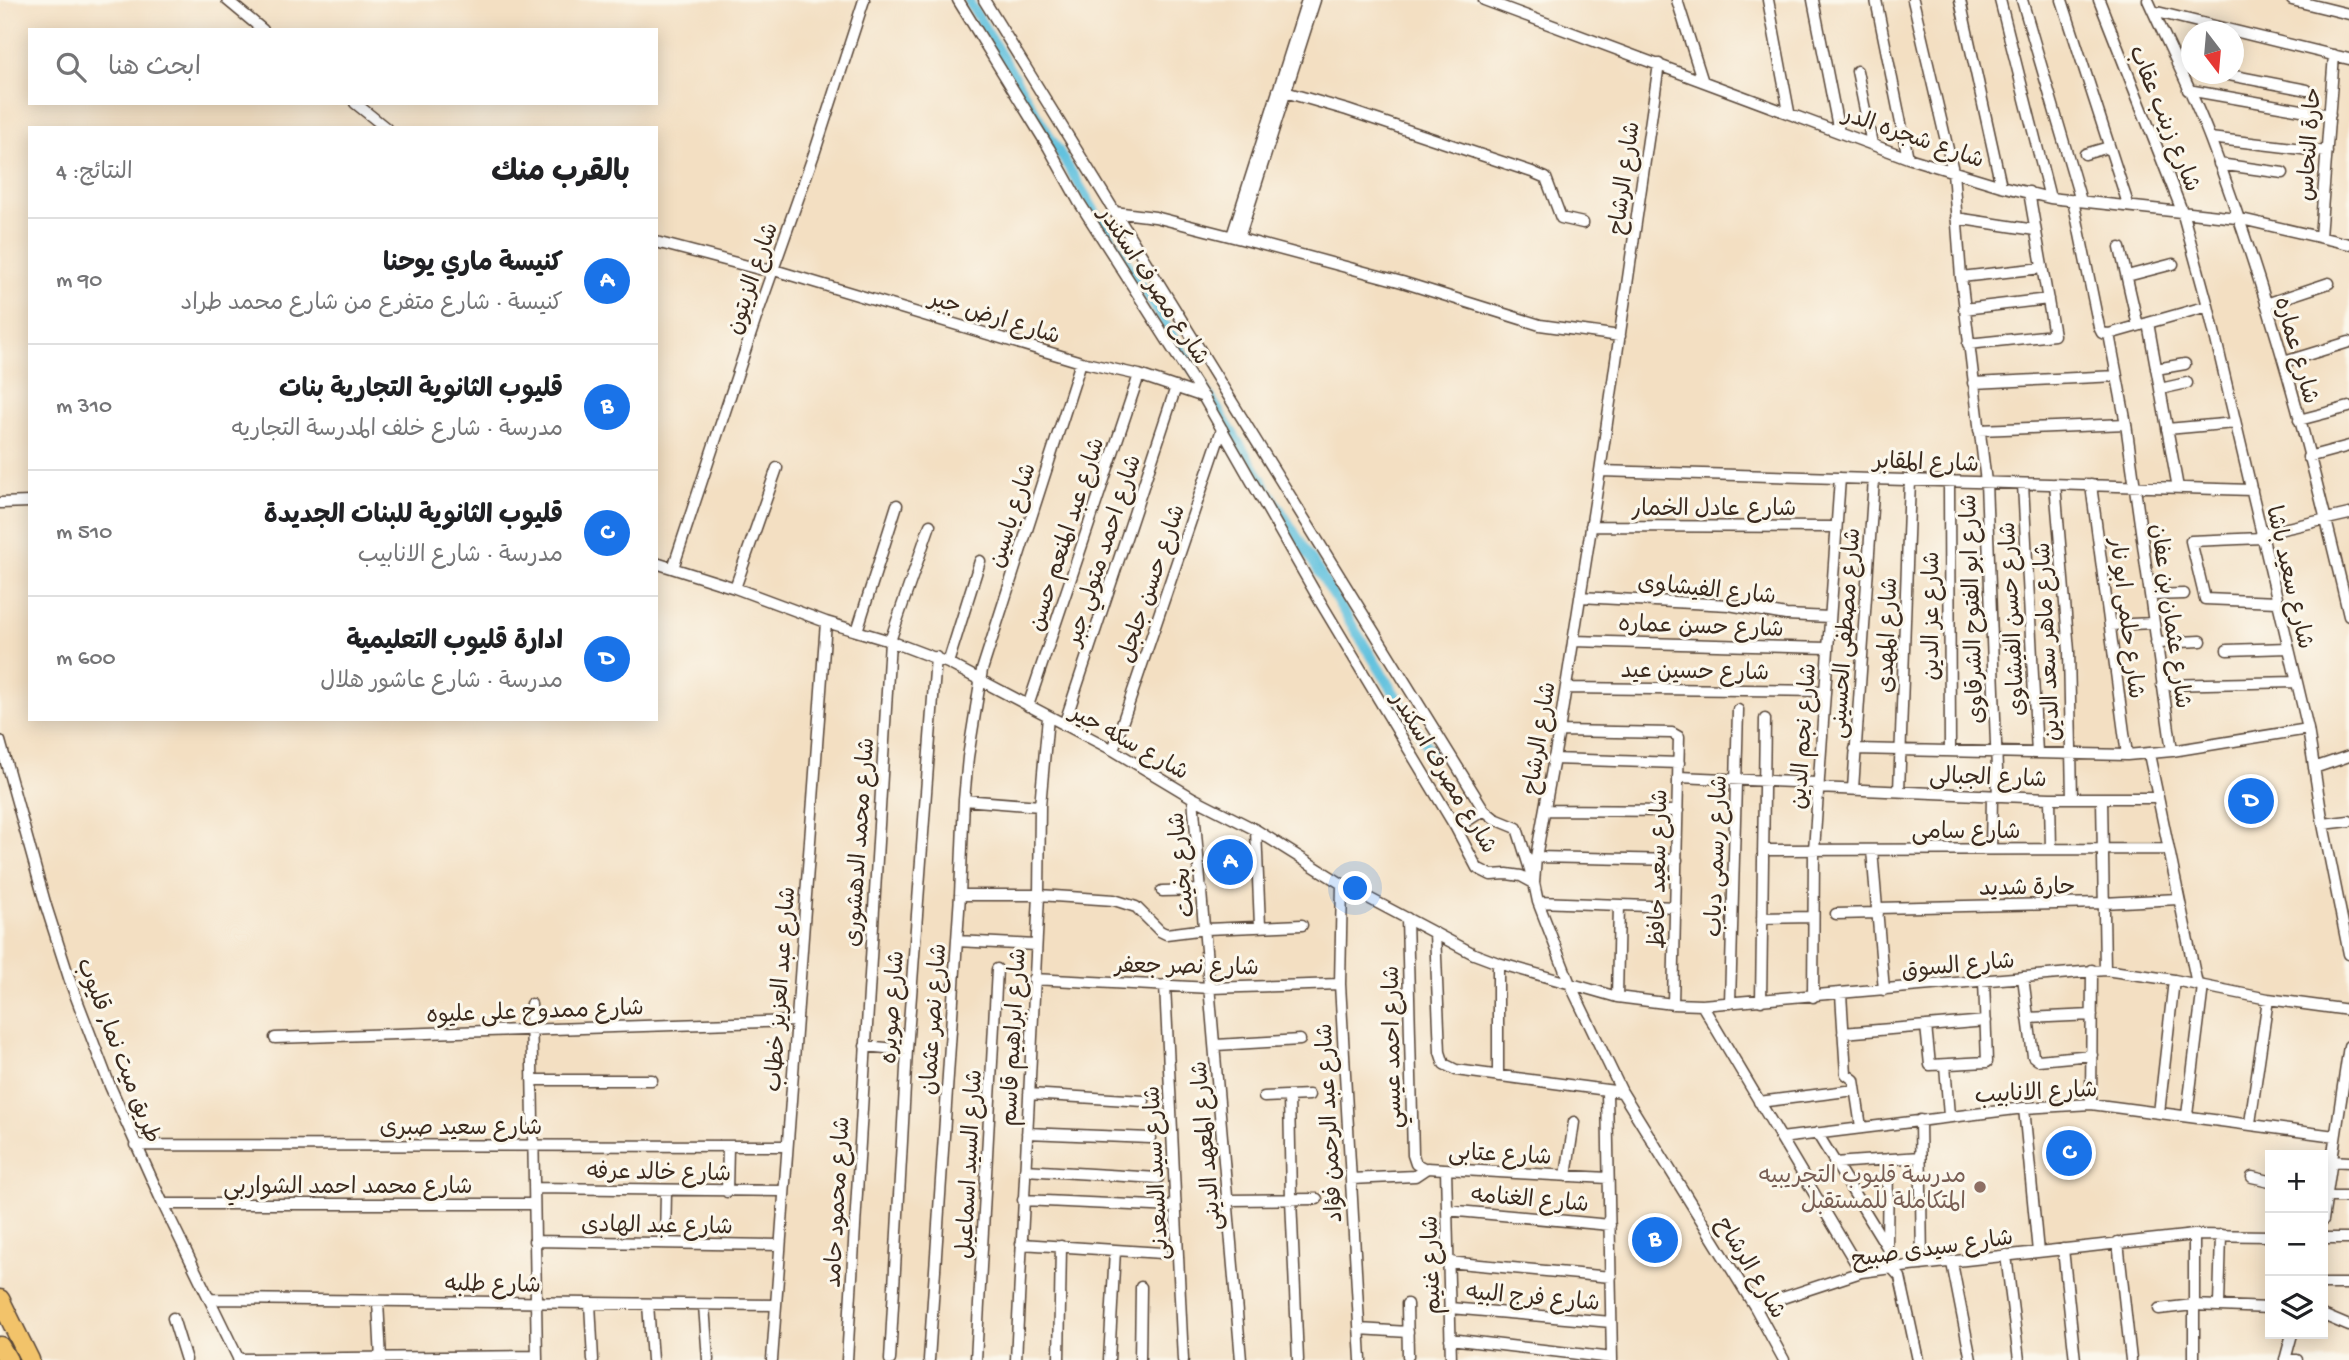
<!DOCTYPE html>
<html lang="ar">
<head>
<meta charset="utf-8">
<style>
	:root { --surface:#fff; --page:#f6f6f6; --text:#202124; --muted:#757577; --line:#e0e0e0; --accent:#1a73e8 }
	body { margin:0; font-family:"Gochi Hand","Playpen Sans Arabic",sans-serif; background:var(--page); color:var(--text); direction:rtl }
	.controls { position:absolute; right:21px; bottom:21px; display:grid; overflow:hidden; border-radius:0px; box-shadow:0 4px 18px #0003 }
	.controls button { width:63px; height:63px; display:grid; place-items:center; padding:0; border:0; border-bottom:2px solid var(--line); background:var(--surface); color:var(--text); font:35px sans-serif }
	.compass { position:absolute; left:2181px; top:21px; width:63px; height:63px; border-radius:50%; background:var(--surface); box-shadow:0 4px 18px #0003; rotate:164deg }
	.you { position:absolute; left:1356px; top:889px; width:24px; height:24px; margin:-18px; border:5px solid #fff; border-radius:50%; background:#1a73e8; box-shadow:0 0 0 10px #1a73e833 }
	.badge { display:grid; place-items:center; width:46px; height:46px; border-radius:50%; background:var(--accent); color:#fff; font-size:23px; font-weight:700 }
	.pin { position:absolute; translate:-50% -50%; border:4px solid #fff; box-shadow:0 2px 7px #0006 }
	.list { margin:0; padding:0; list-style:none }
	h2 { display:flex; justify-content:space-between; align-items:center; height:91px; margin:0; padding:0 28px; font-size:30px }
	h2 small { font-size:23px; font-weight:400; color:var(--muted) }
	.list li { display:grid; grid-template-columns:46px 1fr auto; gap:21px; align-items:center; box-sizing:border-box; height:126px; padding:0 28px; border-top:2px solid var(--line) }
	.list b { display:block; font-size:26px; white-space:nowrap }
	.list p { margin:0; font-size:23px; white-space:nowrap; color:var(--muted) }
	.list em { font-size:23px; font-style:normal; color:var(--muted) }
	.icon { flex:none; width:38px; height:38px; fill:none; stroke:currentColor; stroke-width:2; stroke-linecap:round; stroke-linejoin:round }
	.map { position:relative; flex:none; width:2349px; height:1360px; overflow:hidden; direction:ltr }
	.search { position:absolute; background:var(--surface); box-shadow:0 4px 18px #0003; left:28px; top:28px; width:630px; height:77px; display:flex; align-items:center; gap:18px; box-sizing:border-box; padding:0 24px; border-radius:0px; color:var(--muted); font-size:26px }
	.panel { position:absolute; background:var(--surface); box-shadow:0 4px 18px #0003; left:28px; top:126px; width:630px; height:595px; border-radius:0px; direction:rtl }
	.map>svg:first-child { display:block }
</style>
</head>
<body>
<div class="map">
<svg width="2349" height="1360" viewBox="0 0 2349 1360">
	<rect width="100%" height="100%" fill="#fbf7ec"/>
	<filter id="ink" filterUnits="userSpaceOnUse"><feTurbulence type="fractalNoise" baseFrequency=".0143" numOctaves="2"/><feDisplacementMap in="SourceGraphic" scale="14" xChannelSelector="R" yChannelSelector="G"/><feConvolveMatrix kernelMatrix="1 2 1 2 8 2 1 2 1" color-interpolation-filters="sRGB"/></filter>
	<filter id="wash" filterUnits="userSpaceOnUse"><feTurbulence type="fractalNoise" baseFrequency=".00686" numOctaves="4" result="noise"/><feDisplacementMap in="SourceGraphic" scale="28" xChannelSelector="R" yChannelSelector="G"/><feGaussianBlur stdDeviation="1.57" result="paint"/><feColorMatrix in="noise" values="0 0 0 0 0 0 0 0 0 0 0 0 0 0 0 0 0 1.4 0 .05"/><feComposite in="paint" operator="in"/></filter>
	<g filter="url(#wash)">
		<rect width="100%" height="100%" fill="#f3dfc2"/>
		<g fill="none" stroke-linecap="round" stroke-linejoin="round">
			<path stroke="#60c1de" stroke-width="10" d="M968 0 1099 218 1434 757"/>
		</g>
	</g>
	<g filter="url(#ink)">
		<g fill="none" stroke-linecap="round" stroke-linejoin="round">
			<g stroke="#574537" stroke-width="13">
				<path id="street" d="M227 0 263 30
					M958 0 1049 148 1079 202 1204 398 1321 603 1456 828 1477 868 1491 875 1507 874 1521 876 1534 883
					M984 0 1484 810 1495 819 1517 828 1532 876
					M1484 0 1908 158 2001 186 2050 198 2237 218 2349 244
					M1677 0 1702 79
					M1768 0 1789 112
					M1813 0 1839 132
					M1876 0 1908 158
					M1913 0 1953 171 1961 277 1986 482 1998 796
					M1960 0 2001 186
					M2000 0 2050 198
					M2022 0 2081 201
					M2062 0 2128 204
					M2099 0 2182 211 2208 306 2308 729 2323 824 2349 954
					M2148 0C2169 47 2193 93 2211 141 2269 295 2312 456 2349 616
					M2292 0 2349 14
					M2153 11 2349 59
					M1659 64 1600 471 1559 731 1536 857 1534 883 1538 902 1570 984 1622 1092 1755 1307 1784 1360
					M2177 64 2192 67
					M1857 71 1872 144
					M2224 74 2307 90
					M1278 90 1347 110 1532 172 1546 178 1561 218 1583 223
					M2188 90 2330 115
					M355 103 386 128
					M2210 138 2327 152
					M2085 154 2109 147
					M2219 164 2283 173
					M2073 200 2099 327 2102 333 2109 334
					M1114 212 1155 217 1245 240 1402 282 1540 325 1620 336
					M1956 218 2035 230
					M1232 236 1307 0
					M2320 237 2334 55
					M1239 238 1315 0
					M656 242 759 269 774 270 1081 362 1139 375 1204 397
					M2120 248 2138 326
					M2127 276 2173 264
					M1961 277 2042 268
					M2266 304 2329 283
					M1964 309 2048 299
					M2148 323 2178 488
					M2109 334 2126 424 2172 751
					M2109 334 2208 306
					M1968 344 2054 335 2029 192
					M2284 362 2349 342
					M2156 369 2185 364
					M1973 383 2117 376
					M2160 389 2187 383
					M2299 420 2349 407
					M2167 429 2235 423
					M1979 430 2126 424
					M2308 457 2349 446
					M1600 471 2252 490
					M1949 481 1950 751
					M2023 484 2037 753
					M2055 484 2069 651 2072 798
					M2091 485 2127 755
					M0 503 30 502
					M1591 526 1836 527
					M2261 534 2349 514
					M2262 538 2191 541 2205 599 2277 602
					M656 563 735 588 826 622 890 641 948 663 1113 750 1193 798 1256 830 1342 884 1474 954 1498 963 1617 997 1673 1004 1702 1005 2105 970 2174 980 2268 999 2349 1010
					M673 568 756 318 815 151 864 0
					M735 588 777 468
					M2150 595 2184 594
					M1580 597 1729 605 1786 615 1830 617
					M2110 625 2153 623
					M857 631 897 505
					M1573 641 1827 648
					M2156 643 2201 641
					M2227 650 2288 648
					M948 663 980 561
					M2162 685 2296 682
					M1566 688 1824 691
					M1028 706 1139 375
					M1064 725 1176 387
					M1559 731 1672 733 1679 737 1673 1004
					M0 741 46 906 71 984 110 1086 163 1204 239 1360
					M1855 749 2127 755 2172 751 2308 729
					M1113 750 1222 429
					M2149 754 2197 984
					M1553 759 1679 763
					M2314 768 2349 756
					M1679 777 1817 783
					M1817 788 2050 798H2158
					M1853 789 1874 479
					M1899 791 1910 480
					M1193 798 1241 1360
					M2050 798 2051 849
					M2102 799 2105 970
					M964 800 1040 806
					M1546 810 1678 811
					M2323 824 2349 821
					M1456 828 1484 810
					M1256 830 1260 926
					M1991 849 1992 796
					M1763 850 2168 849
					M1872 850 1884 990
					M1536 857 1677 860
					M1342 884 1340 984 1361 1360
					M1162 891 1202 890
					M960 895H1039L1114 900 1136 907 1160 931 1166 934 1206 929 1302 925
					M1538 902 1676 907
					M1877 908 2104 903 2178 899
					M1836 914 1878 913
					M1407 918 1413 1155 1416 1164 1426 1169
					M1762 918 1813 917
					M1435 933 1440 1052 1444 1064 1456 1070 1622 1092
					M957 941 1035 945
					M1498 963V1076
					M2023 977 2033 1056 2038 1060 2092 1055
					M1033 979 1211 988 1340 984
					M1165 985 1183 1360
					M1841 994 1846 1074 1854 1080 1861 1127
					M1617 997 1619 905
					M1813 997 1814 850 1840 478
					M1761 1001 1765 719
					M1730 1003 1738 710
					M531 1004 537 1360
					M1702 1005 1861 1272
					M2028 1018 2092 1015
					M1926 1026 1930 1065 1987 1062 1984 980
					M1843 1033 1986 1021
					M275 1038 795 1021
					M1216 1045 1300 1040
					M865 1046 907 1050
					M1945 1065 1949 1116
					M532 1080H652
					M1607 1091 1612 1360
					M1029 1094 1144 1101
					M1289 1096 1291 1199 1298 1360
					M1264 1097 1309 1095
					M1759 1102 1855 1090
					M2091 1104 2092 970
					M2024 1108 2038 1252
					M2159 1113 2174 980
					M2187 1115 2203 986
					M1920 1120 1922 1265
					M2250 1123 2268 999
					M1027 1133 1150 1138
					M1817 1133 1887 1247
					M1781 1138 2024 1108 2091 1104 2335 1136
					M135 1145 786 1146
					M1888 1159 1887 1247 1892 1268 1900 1277 1918 1360
					M2331 1161 2349 1162
					M1834 1163 1920 1157
					M1025 1170 1158 1178
					M1446 1170 1451 1360
					M1566 1176 1574 1122
					M2252 1177 2270 1181
					M1351 1179 1415 1176 1427 1168 1608 1178
					M534 1188 783 1191
					M727 1192 728 1146
					M2326 1197H2349
					M1023 1200 1175 1207
					M1229 1200 1317 1199
					M163 1204H534
					M1447 1210 1610 1225
					M2323 1220 2349 1046
					M2194 1235V1360
					M2323 1238H2349
					M534 1241 779 1245
					M2118 1242 2131 1360
					M665 1243 666 1191
					M1021 1244 1162 1253
					M2063 1249 2075 1360
					M2006 1255 2019 1360
					M1448 1262 1611 1277
					M1952 1263 1971 1360
					M2323 1284H2349
					M211 1299 775 1305
					M378 1301 381 1360
					M590 1303 593 1360
					M648 1304 652 1360
					M1407 1304 1408 1356
					M704 1305 708 1360
					M2219 1305 2221 1235
					M1755 1307 1861 1272 1892 1268 2194 1235 2270 1236
					M1450 1308 1611 1322
					M2159 1309 2193 1305 2270 1308
					M2323 1315 2349 1326
					M173 1318 186 1360
					M1359 1329 1408 1332
					M1450 1339 1612 1358
					M238 1359 537 1356
					M2285 1359 2297 1360
					M772 1360 826 622
					M847 1360 890 641 930 525
					M890 1360 907 1050 936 657
					M929 1360 960 895 964 800 968 757 982 670 1081 362
					M976 1360 997 969
					M1016 1360 1039 895 1040 806 1048 717
					M1059 1360 1061 1246
					M1109 1360 1115 1250
					M1140 1360 1141 1287
					M2285 1360 2292 1334"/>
			</g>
			<g stroke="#574537" stroke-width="21">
				<path id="highway" d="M0 1299 30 1360
					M0 1346 8 1360"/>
			</g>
			<use href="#street" stroke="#fff" stroke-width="10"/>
			<use href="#highway" stroke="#f2c36a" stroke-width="18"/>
		</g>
	</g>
	<circle fill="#8d6e63" stroke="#fbf7ec" stroke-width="2.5" cx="1980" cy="1187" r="7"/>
	<g text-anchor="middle" stroke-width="6" stroke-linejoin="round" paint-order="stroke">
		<g font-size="23" fill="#3b2a1e" stroke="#fbf7ec">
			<text transform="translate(2166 118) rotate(68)" y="8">شارع زينب عقاب</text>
			<text transform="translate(1914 136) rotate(19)" y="8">شارع شجره الدر</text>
			<text transform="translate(2308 144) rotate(-86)" y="8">حارة النحاس</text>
			<text transform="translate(1623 178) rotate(-82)" y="8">شارع الرشاح</text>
			<text transform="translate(751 278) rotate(-71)" y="8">شارع الزيتون</text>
			<text transform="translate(1155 285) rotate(57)" y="8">شارع مصرف اسكندر</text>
			<text transform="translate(995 316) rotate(17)" y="8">شارع ارض جبر</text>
			<text transform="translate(2298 350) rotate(74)" y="8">شارع عماره</text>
			<text transform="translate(1926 461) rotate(2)" y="8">شارع المقابر</text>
			<text x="1714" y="515">شارع عادل الخمار</text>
			<text transform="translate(1011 515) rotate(-72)" y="8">شارع ياسين</text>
			<text transform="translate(1065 534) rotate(-72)" y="8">شارع عبد المنعم حسن</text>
			<text transform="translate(1102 550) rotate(-72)" y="8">شارع احمد متولي جبر</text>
			<text transform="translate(2291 577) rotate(77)" y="8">شارع سعيد باشا</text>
			<text transform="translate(1150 583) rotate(-71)" y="8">شارع حسن جلجل</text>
			<text transform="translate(1707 588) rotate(6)" y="8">شارع الفيشاوى</text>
			<text transform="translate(1971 609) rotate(-92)" y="8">شارع ابو الفتوح الشرقاوى</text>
			<text transform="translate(1930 616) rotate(-90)" y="8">شارع عز الدين</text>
			<text transform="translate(2172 616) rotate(82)" y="8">شارع عثمان بن عفان</text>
			<text transform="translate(2128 618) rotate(83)" y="8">شارع حلمى ابو نار</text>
			<text transform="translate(2011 619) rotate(-93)" y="8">شارع حسن الفيشاوى</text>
			<text transform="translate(1701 625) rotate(2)" y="8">شارع حسن عماره</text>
			<text transform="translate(1844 633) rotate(-86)" y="8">شارع مصطفى الحسينى</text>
			<text transform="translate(1886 635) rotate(-88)" y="8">شارع المهدى</text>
			<text transform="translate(2046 642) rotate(-93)" y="8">شارع ماهر سعد الدين</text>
			<text transform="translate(1695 670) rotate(1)" y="8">شارع حسين عيد</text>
			<text transform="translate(1802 736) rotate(-86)" y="8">شارع نجم الدين</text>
			<text transform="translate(1538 738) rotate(-81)" y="8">شارع الرشاح</text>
			<text transform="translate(1130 741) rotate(29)" y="8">شارع سكه جير</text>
			<text transform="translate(1445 772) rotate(59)" y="8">شارع مصرف اسكندر</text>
			<text transform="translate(1988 776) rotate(2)" y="8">شارع الجبالى</text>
			<text x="1966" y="838">شارع سامى</text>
			<text transform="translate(858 842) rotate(-86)" y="8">شارع محمد الدهشورى</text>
			<text transform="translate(1715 856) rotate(-88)" y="8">شارع رسمى دياب</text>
			<text transform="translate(1180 865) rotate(-96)" y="8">شارع بخيت</text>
			<text transform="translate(1657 869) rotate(-89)" y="8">شارع سعيد حافظ</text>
			<text transform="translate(2027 886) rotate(-1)" y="8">حارة شديد</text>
			<text transform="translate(1958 964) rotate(-5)" y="8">شارع السوق</text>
			<text transform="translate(1187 965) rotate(1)" y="8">شارع نصر جعفر</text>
			<text transform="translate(779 989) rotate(-86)" y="8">شارع عبد العزيز خطاب</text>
			<text transform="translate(891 1007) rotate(-86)" y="8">شارع صويره</text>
			<text transform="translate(535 1010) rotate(-2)" y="8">شارع ممدوح على عليوه</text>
			<text transform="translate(932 1019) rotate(-86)" y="8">شارع نصر عثمان</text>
			<text transform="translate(1012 1037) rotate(-87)" y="8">شارع ابراهيم قاسم</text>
			<text transform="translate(1391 1047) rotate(-91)" y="8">شارع احمد عيسي</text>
			<text transform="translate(120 1050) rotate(69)" y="8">طريق ميت نما, قليوب</text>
			<text transform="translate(2036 1091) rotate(-3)" y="8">شارع الانابيب</text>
			<text transform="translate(1328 1123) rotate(-93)" y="8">شارع عبد الرحمن فؤاد</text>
			<text x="461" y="1134">شارع سعيد صبرى</text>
			<text transform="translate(1205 1146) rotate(-95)" y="8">شارع المعهد الدينى</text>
			<text transform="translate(1500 1153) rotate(3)" y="8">شارع عتابى</text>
			<text transform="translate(968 1164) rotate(-87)" y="8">شارع السيد اسماعيل</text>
			<text transform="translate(659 1171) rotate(1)" y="8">شارع خالد عرفه</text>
			<text transform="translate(1155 1173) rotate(-93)" y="8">شارع سيد السعدنى</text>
			<text x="348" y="1193">شارع محمد احمد الشواربي</text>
			<text transform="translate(1530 1198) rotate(5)" y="8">شارع الغنامه</text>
			<text transform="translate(836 1202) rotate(-87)" y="8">شارع محمود حامد</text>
			<text transform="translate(657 1224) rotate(1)" y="8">شارع عبد الهادى</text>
			<text transform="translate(1932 1247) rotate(-8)" y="8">شارع سيدى صبيح</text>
			<text transform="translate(1430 1265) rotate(-92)" y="8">شارع غنيم</text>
			<text transform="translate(1752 1267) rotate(59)" y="8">شارع الرشاح</text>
			<text transform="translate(493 1283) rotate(1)" y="8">شارع طلبه</text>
			<text transform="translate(1533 1296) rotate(5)" y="8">شارع فرج البيه</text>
		</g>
		<g font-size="23" fill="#785e54" stroke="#fbf7ec" text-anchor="end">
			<text x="1966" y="1182">مدرسة قليوب التجريبيه<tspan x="1966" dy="26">المتكاملة للمستقبل</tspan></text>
		</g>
	</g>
</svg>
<div class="controls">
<button>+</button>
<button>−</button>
<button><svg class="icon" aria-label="layers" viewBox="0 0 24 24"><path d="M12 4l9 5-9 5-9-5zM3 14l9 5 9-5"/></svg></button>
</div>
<svg class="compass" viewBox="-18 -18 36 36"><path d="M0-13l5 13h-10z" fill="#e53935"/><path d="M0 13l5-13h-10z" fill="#757577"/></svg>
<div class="you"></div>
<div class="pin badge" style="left:1230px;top:862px">A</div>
<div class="pin badge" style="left:1655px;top:1240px">B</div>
<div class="pin badge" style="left:2069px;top:1153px">C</div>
<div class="pin badge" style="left:2251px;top:801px">D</div>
<div class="search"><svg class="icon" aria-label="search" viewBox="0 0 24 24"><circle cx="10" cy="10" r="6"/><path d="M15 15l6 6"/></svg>ابحث هنا</div>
<section class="panel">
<h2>بالقرب منك<small>النتائج: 4</small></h2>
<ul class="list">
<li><span class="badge">A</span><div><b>كنيسة ماري يوحنا</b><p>كنيسة · شارع متفرع من شارع محمد طراد</p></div><em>90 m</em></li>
<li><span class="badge">B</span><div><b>قليوب الثانوية التجارية بنات</b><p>مدرسة · شارع خلف المدرسة التجاريه</p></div><em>310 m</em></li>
<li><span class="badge">C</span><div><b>قليوب الثانوية للبنات الجديدة</b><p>مدرسة · شارع الانابيب</p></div><em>510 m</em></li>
<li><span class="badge">D</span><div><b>ادارة قليوب التعليمية</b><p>مدرسة · شارع عاشور هلال</p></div><em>600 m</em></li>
</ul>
</section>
</div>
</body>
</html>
